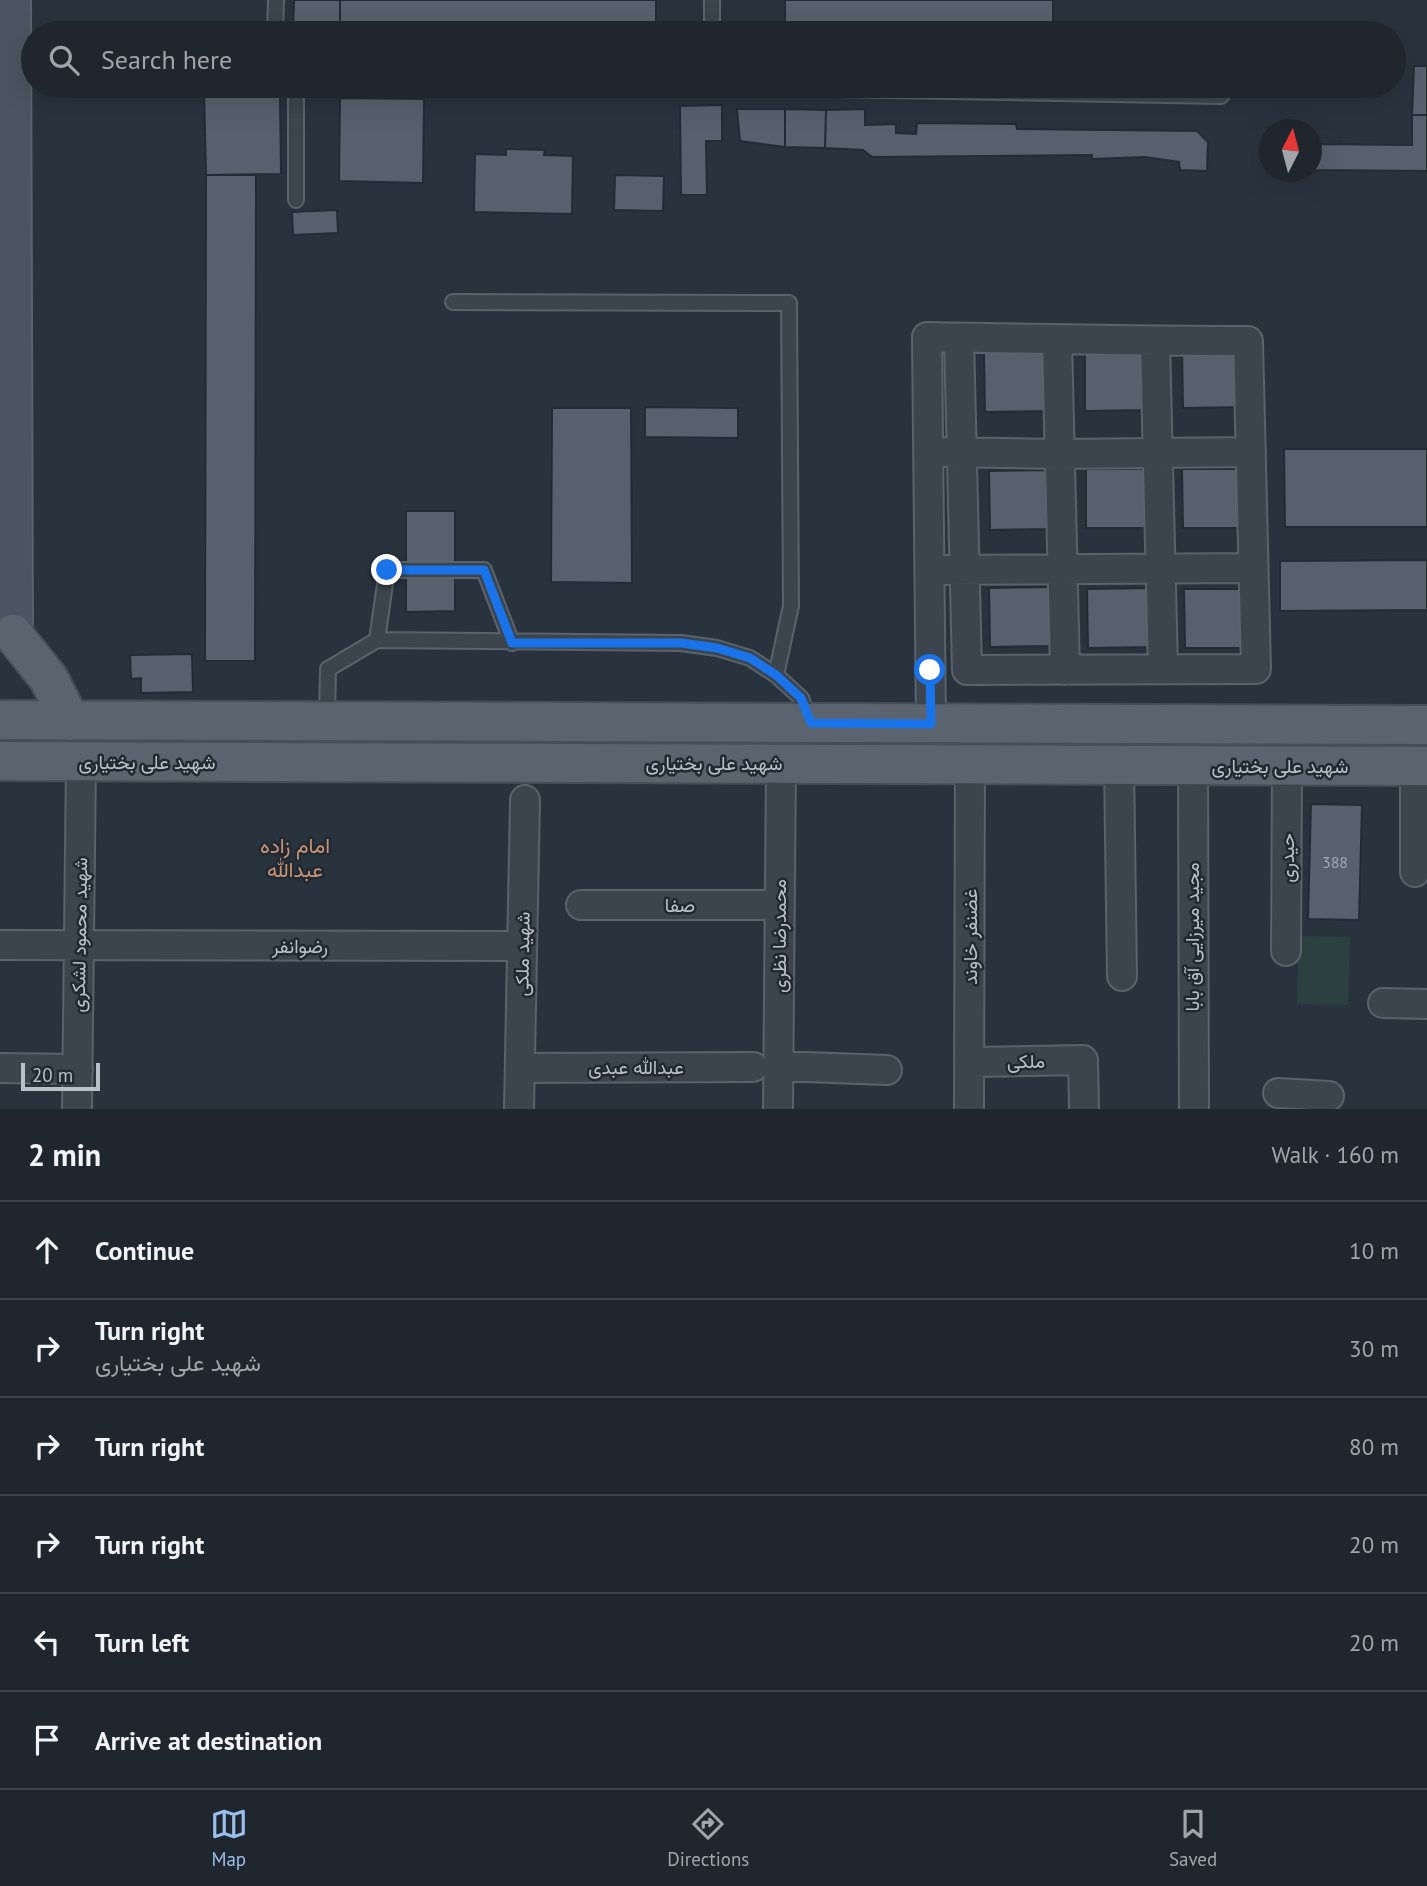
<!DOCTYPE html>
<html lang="en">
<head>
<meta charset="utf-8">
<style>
	:root { --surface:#1f262e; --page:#2c323a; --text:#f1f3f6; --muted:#a1a5aa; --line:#3c434a; --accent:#9abfec }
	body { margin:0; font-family:"PT Sans",Vazirmatn,sans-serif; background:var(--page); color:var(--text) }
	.compass { position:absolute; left:1259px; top:119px; width:63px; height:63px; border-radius:50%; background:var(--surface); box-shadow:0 7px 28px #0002; rotate:6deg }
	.scale { position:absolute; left:21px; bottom:18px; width:79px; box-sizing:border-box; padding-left:7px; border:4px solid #b9c0c8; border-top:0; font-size:19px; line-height:24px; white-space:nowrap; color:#b9c0c8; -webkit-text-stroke:5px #212a33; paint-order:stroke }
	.stop { position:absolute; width:21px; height:21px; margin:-16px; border:5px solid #1a73e8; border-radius:50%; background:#fff }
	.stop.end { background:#1a73e8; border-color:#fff; box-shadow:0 2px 7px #0008 }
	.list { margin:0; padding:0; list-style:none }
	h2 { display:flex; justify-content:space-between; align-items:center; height:91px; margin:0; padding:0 28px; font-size:30px }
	h2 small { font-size:23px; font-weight:400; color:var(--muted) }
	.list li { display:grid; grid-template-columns:46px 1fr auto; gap:21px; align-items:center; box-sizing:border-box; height:98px; padding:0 28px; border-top:2px solid var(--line) }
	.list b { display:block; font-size:26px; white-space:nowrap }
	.list p { margin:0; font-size:23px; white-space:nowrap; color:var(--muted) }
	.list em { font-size:23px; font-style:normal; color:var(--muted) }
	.icon { flex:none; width:38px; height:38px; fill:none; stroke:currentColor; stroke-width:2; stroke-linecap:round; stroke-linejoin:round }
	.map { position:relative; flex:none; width:1427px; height:1109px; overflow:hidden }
	.search { position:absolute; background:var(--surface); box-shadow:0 7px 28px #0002; left:21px; right:21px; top:21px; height:77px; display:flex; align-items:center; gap:18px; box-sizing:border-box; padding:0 24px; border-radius:38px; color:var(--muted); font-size:26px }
	.sheet { height:679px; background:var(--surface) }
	nav { display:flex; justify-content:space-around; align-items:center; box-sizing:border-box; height:98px; border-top:2px solid var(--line); background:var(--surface); font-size:19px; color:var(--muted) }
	nav a { display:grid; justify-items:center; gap:4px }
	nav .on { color:var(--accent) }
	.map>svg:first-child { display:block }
</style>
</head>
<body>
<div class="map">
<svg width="1427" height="1109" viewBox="0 0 1427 1109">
	<rect width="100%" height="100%" fill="#29333e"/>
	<path fill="#2c4040" d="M1299 936 1350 937 1348 1005 1297 1004Z"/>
	<path fill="#57616d" stroke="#232c35" stroke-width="2" d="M294 0H340V33H307V31H293Z
		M340 0H656V33H340Z
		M785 0H1053V33H785Z
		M1414 66H1427V115H1412Z
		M216 86H255V94H280L281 174 206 175 204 90H216Z
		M340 98 424 99 423 183 339 181Z
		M722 105V141H706L707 195H681L680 106Z
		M737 109H785V147L740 141Z
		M785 109 826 110 825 148 785 147Z
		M865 109V125L896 124V133L916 134 917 123 1016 124 1017 129 1197 131 1208 142 1207 171 1180 170 1179 162 1145 157 1092 159V155L872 157 863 150 825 148 826 110Z
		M1412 115H1427V171L1312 170V144L1412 145Z
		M506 149 545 150 544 155 573 156 572 214 474 212 475 154 506 155Z
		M206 175H256L255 661H205Z
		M615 175 664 176 663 211 614 210Z
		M337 210 338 233 293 235 292 212Z
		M1182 349H1248L1249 407 1183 408Z
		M1050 352 1051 411 985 412 984 353Z
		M1085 352H1150L1151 410 1085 411Z
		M645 407 738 408V438L645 437Z
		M552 408H631L632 583 551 582Z
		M1284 449H1427V527H1285Z
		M1086 469H1151L1152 528H1086Z
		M1182 469H1248V528H1183Z
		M1055 470 1056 529 990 530 989 471Z
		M406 511H455V611L406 612Z
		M1427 560V610L1280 611V561Z
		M1055 587V646L990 647 989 588Z
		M1153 588V647L1088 648 1087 589Z
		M1184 589H1250V648H1185Z
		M192 654 193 692 141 693V678L131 679 130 655Z
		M1311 804 1362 805 1359 920 1308 919Z"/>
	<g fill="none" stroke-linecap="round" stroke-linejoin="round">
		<g stroke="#5a636b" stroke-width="18">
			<path id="service" d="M712 0V33
				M275 33 276 0
				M296 86V200
				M669 86 1221 96
				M453 302 789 303 791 606 776 675
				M377 640 387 570H484L512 643
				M327 721 328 669 377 640 681 643 717 648 750 658 776 675 801 698 809 719"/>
		</g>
		<g stroke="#5a636b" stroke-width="32">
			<path id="minor" d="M1057 340 1065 670
				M1155 341 1163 669
				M946 452 1059 454 1251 452
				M944 570 1253 568
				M931 724 927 337C1034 339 1141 341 1248 341L1256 669 967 670 959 338
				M1119 765 1122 976
				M1193 765 1194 1109
				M1415 766V872
				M581 905H780
				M0 945 522 946
				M1286 951 1287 766
				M1383 1003 1427 1004
				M970 1062 1083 1060 1084 1109
				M778 1066 887 1070
				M0 1068 78 1069
				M520 1068 753 1067
				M1278 1093 1329 1096
				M77 1109 81 762
				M519 1109 525 800
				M778 1109 781 764
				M969 1109 970 765"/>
		</g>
		<g stroke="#5a636b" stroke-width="42">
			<path id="secondary" d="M11 0 13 634"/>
		</g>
		<g stroke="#464e57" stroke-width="42">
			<path id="primary" d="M13 634 49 679 70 721
				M0 720 1427 725
				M0 761 1427 766"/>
		</g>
		<use href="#service" stroke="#3c454e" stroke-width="14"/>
		<use href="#minor" stroke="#3c454e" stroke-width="28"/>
		<use href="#secondary" stroke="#4b5460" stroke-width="38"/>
		<use href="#primary" stroke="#5b646e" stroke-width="38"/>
	</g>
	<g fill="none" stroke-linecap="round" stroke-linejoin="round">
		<path stroke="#1a73e8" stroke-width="9" d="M387 570H484L512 643H681L717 648 750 658 776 675 801 698 811 723 931 724 930 670"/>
	</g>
	<g text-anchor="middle" stroke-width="5" stroke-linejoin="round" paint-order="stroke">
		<g font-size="16" fill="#a0a8b1">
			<text x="1335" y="868">388</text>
		</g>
		<g font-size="19" fill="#b9c0c8" stroke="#212a33">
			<text x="147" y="769">شهید علی بختیاری</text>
			<text x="714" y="770">شهید علی بختیاری</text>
			<text x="1280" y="773">شهید علی بختیاری</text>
			<text transform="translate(1287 858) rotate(-90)" y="7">حیدری</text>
			<text x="680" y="912">صفا</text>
			<text transform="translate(79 935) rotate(-89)" y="7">شهید محمود لشکری</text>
			<text transform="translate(779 936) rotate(-90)" y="7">محمدرضا نظری</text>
			<text transform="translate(970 937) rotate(-90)" y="7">غضنفر خاوند</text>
			<text transform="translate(1192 937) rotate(-90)" y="7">مجید میرزایی آق بابا</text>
			<text x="300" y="953">رضوانفر</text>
			<text transform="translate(522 954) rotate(-89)" y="7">شهید ملکی</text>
			<text transform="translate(1026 1061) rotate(-1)" y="7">ملکی</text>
			<text x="636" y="1074">عبدالله عبدی</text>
		</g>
		<g font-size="21" fill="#c99373" stroke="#212a33">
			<text x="295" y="853">امام زاده<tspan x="295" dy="24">عبدالله</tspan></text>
		</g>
	</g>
</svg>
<svg class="compass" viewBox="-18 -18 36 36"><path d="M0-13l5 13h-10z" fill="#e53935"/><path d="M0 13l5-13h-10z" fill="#a1a5aa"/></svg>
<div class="scale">20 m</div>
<div class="stop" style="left:930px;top:670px"></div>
<div class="stop end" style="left:387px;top:570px"></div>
<div class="search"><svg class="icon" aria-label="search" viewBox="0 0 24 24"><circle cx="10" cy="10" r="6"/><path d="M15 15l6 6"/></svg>Search here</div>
</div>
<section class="sheet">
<h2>2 min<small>Walk · 160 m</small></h2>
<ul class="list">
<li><svg class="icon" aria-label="ahead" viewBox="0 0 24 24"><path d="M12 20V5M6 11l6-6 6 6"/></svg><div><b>Continue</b></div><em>10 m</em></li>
<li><svg class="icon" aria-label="right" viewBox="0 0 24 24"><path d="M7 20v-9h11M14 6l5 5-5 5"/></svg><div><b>Turn right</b><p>شهید علی بختیاری</p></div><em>30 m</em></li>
<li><svg class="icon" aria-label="right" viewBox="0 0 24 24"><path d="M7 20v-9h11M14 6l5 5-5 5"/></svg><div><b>Turn right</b></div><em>80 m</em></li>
<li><svg class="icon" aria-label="right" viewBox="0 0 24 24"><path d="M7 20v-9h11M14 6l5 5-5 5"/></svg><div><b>Turn right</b></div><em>20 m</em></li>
<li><svg class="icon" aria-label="left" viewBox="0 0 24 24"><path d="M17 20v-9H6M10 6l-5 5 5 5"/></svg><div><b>Turn left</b></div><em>20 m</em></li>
<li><svg class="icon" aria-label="arrive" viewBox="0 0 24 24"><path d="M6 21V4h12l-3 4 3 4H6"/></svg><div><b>Arrive at destination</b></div></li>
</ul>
</section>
<nav>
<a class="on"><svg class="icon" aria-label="map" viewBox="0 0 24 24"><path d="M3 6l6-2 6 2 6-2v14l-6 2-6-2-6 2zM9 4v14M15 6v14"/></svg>Map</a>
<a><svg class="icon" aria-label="directions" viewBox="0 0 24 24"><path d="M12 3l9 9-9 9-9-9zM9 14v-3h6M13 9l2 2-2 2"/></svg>Directions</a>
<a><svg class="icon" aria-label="saved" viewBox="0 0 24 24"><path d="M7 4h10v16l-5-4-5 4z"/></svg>Saved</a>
</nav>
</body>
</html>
